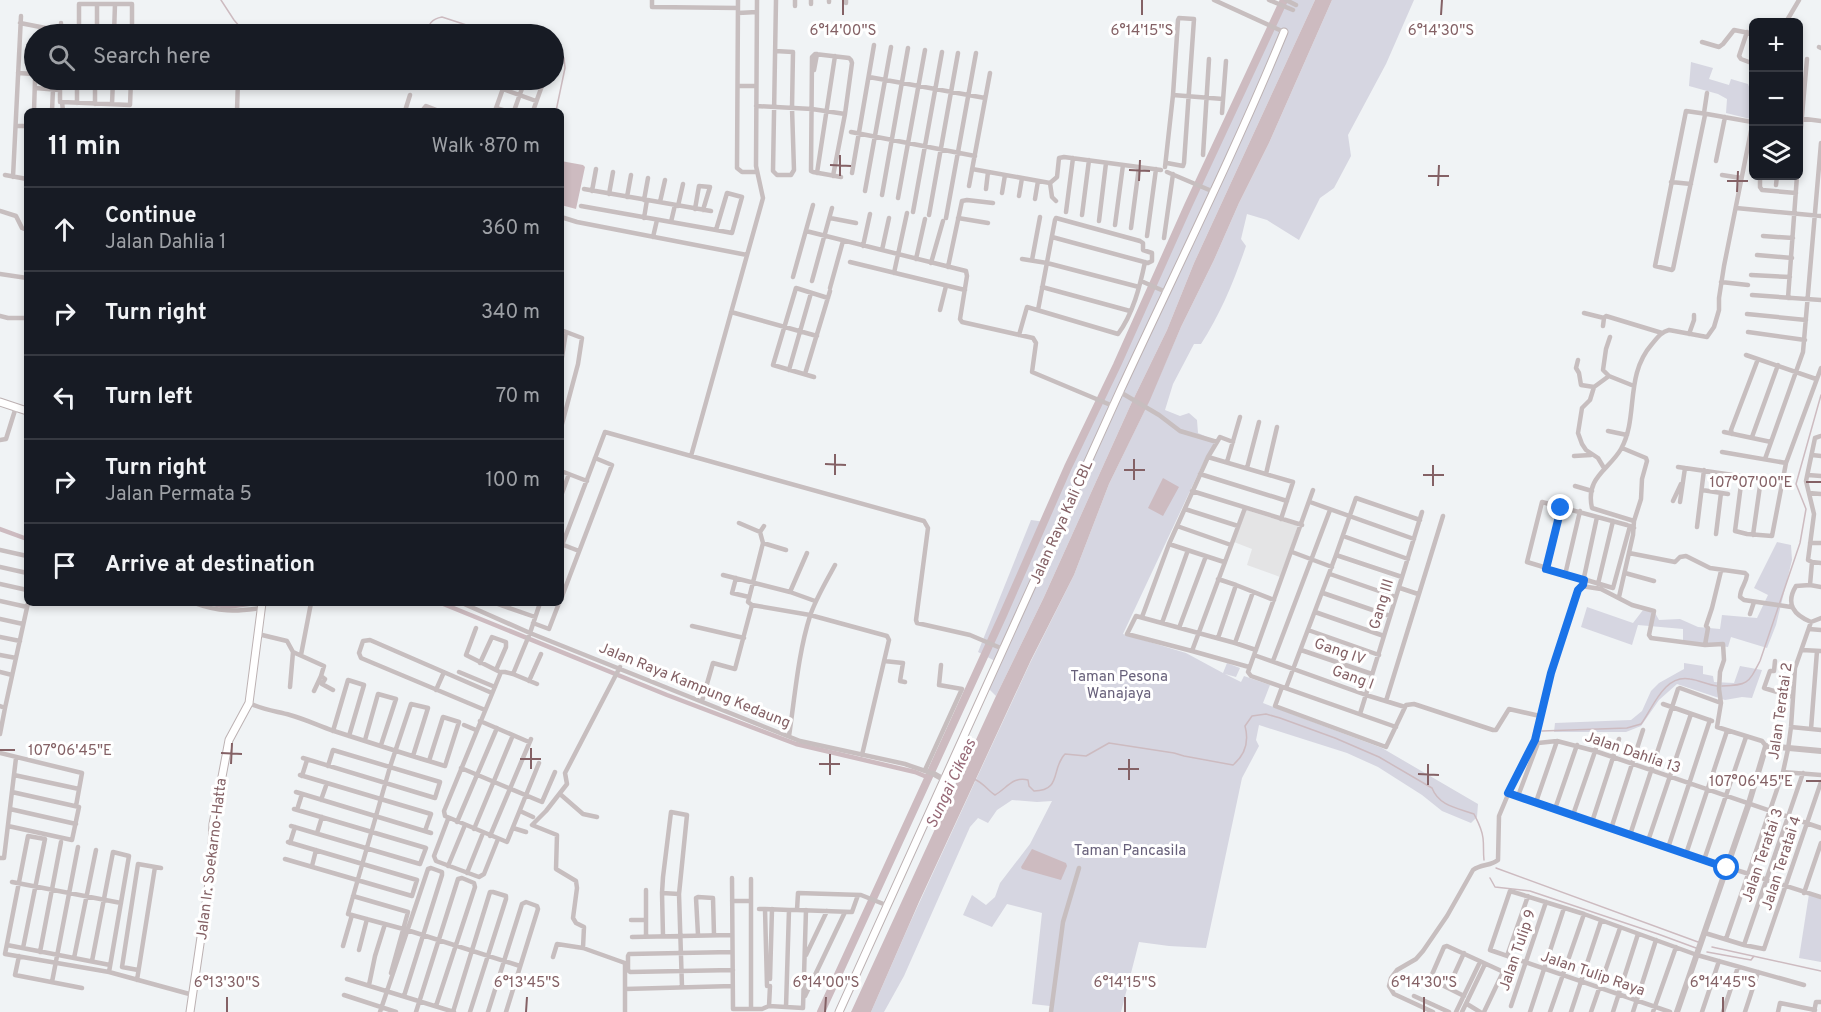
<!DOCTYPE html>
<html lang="en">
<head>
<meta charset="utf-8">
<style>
	:root { --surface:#171b24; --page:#242831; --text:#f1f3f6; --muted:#9ea1a6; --line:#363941 }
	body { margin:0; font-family:Overpass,sans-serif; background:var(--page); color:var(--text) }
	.controls { position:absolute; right:18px; top:18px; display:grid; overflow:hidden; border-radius:9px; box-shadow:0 3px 9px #0003 }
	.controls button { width:54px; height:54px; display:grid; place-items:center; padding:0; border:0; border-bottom:2px solid var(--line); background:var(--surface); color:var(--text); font:30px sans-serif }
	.stop { position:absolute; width:18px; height:18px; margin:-14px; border:4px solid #1a73e8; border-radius:50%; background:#fff }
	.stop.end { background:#1a73e8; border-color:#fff; box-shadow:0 2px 6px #0008 }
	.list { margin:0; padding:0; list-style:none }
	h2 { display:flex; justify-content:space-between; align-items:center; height:78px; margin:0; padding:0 24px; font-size:26px }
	h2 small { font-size:20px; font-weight:400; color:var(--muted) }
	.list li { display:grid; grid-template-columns:39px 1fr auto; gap:18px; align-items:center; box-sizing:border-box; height:84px; padding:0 24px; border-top:2px solid var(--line) }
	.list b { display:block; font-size:22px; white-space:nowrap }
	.list p { margin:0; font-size:20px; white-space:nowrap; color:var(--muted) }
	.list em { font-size:20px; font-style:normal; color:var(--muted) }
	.icon { flex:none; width:33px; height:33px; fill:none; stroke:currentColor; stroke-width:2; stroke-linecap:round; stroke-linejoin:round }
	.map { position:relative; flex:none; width:1821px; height:1012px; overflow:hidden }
	.search { position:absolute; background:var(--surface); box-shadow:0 3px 9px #0003; left:24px; top:24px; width:540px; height:66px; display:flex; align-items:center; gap:15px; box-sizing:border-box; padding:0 21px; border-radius:33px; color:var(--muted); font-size:22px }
	.panel { position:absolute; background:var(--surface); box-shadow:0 3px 9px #0003; left:24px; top:108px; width:540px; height:498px; border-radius:9px }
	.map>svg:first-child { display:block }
</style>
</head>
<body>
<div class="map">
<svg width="1821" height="1012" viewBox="0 0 1821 1012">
	<rect width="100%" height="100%" fill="#f0f3f5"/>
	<path fill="#e4e4e5" d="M1246 510 1298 526 1280 577 1247 565 1252 549 1234 542Z"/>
	<path fill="#d6d6e1" d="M1286 0H1315L1194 263 1167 330 1131 404 1044 597 996 696 986 686 995 661 978 652 1031 520 1045 522Z
		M1332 0H1414L1386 64 1348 135 1351 156 1334 188 1320 198 1299 240 1267 220 1247 214 1241 239 1246 246C1234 281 1221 313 1201 344H1194L1173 384 1165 410 1180 416 1189 413 1197 420 1198 433 1216 441 1205 459 1123 634 1186 653 1223 673 1227 663 1240 668 1236 677 1225 674 1241 682 1244 676 1270 685 1263 703 1382 748 1478 804 1477 817 1471 823 1442 811 1422 795 1378 767 1347 753 1259 725 1256 740 1259 746 1242 778 1206 948 1169 946 1139 942 1121 1012H1049L1050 1006 1032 1004 1042 913 1007 904 992 927 963 915 972 895 986 905 995 897 1000 883 1030 844 1052 801 1037 802 1012 800 997 810 988 823 978 818 970 827 904 976 884 1012H871L910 923 974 784 1030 663 1074 575 1109 484 1144 412 1181 327 1214 260 1239 203 1269 143Z
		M1691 62 1713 68 1709 79 1729 85 1731 79 1748 84 1752 95 1750 119 1726 113 1727 99 1718 94 1689 86Z
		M1777 542 1791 545 1792 560 1776 625 1767 648 1731 637 1728 647 1683 641V629L1638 625 1632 645 1581 627 1587 607 1633 623 1643 610 1654 611 1659 620 1680 619 1698 627 1720 629 1722 615 1757 618 1768 595 1754 588Z
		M1684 663 1703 666V674L1713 676 1714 682 1734 683 1740 666 1762 670 1752 698 1742 697 1725 700 1677 684 1659 700 1641 726 1626 732H1554L1555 723 1631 720 1642 711 1651 691 1659 683 1684 669Z
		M1809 894 1821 897V962L1799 958Z"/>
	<path fill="#cdbbc0" d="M1315 0H1332L1269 143 1239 203 1214 260 1181 327 1150 400 1109 484 1074 575 1031 660 919 902 871 1012H851L996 696 1044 597 1131 404 1167 330 1194 263Z
		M561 161 583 165 585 167 576 209 561 205Z
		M1163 478 1179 487 1163 516 1148 508Z
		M1032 849 1066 863 1067 866 1061 880 1022 869 1021 867Z"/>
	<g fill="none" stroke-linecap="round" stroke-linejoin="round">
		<path stroke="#cdbbc0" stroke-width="1.5" d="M221 0 234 20 246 34
			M426 34C429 24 431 19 442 17L494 34
			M554 49 564 58 565 68 556 111
			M1722 686C1748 685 1748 684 1760 661L1800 543 1806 509 1796 484 1821 395
			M1542 731 1627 728 1641 724C1653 708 1664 674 1690 679 1699 680 1708 685 1717 686
			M974 779C984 783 988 791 995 795 1007 788 1013 776 1028 780L1029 786 1034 791C1062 791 1051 768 1065 754L1086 756 1109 743 1174 753 1184 756 1233 765C1245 755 1249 741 1245 726L1252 716 1266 714 1280 718 1335 738 1379 757 1432 788C1439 806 1457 808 1474 814 1478 822 1482 829 1483 838 1484 846 1483 852 1484 860
			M1496 868 1698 942
			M1490 878 1495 887 1530 891 1658 934 1696 948
			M1712 947 1821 971
			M1707 952 1751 960 1754 956"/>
		<path stroke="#cdbbc0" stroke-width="4.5" d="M0 529 27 539
			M209 603 227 607 255 603
			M441 603 667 695 796 744 915 772 927 777"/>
		<path stroke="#cdbbc0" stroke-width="8" d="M821 1012 1003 615 1068 467 1117 365 1188 206 1284 0"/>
		<g stroke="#bcb1b2" stroke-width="9">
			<path id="secondary" d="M0 402 27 411
				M190 1012 211 869 213 824 229 740 249 703 262 603
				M839 1012C931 804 1025 597 1120 391 1175 272 1234 154 1284 32"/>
		</g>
		<path stroke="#c7bebf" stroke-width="4.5" d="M652 0V7L738 8
			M738 0 737 168 742 172H757
			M846 0V3
			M1214 0 1284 32
			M1269 0 1293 10
			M1286 0 1296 5
			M829 2V0
			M811 4V0
			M795 6V0
			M738 13 757 12
			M1786 22 1799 0
			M20 23 61 31
			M1747 32 1739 56 1741 59 1754 64
			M61 34V23
			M79 34V4H132V34
			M97 34V4
			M114 34 115 4
			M1702 42 1719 47 1723 44 1734 30 1754 34
			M1819 47 1821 48
			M775 51 793 52 792 108 794 170 791 175H777L773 171C774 114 775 57 776 0
			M814 70 817 54
			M18 73 34 74
			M869 77 985 98
			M60 80V102H62L63 111
			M738 86H756
			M35 88 60 90
			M503 89 536 101
			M1173 95 1223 99
			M62 102 130 105 131 80
			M77 103V80
			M95 104V80
			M112 104 113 80
			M756 106 812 109 845 114
			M496 108 506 111
			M34 111 35 80
			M52 111 53 89
			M237 111 238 80
			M405 111 410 95
			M422 111 426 106 439 111
			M495 111 506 80
			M514 111 525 80
			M533 111 544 80
			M1222 113 1226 61
			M1704 113 1707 93
			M1707 114 1686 111 1655 266 1672 270 1673 269 1705 115 1707 114 1752 122
			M1798 118 1821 121
			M16 126H27
			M851 132 975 156
			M1203 155 1209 59
			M1716 161 1725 117
			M1798 161 1807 59
			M1165 167 1173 95 1178 20 1179 18 1194 19 1184 163 1183 166 1167 163
			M972 169 1050 183 1057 177 1059 158 1064 157 1161 170
			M1167 172 1214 192
			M817 173 835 56
			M852 173 874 45
			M5 175 27 179
			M1722 175 1741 178
			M833 176 845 114 852 63 851 60 849 58 815 54 812 57 811 171 813 172 841 177
			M1760 176V187L1762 190 1796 193
			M13 177 21 16
			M1671 182 1691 184
			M1050 183 1052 197 1056 201
			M1776 185 1777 176
			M969 186 990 73
			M584 189 711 211
			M986 189 988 172
			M592 191 596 169
			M865 191 891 47
			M1002 193 1005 175
			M609 194 613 172
			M882 195 908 48
			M1019 196 1022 178
			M627 197 631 175
			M898 198 925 50
			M1035 199 1038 181
			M644 200 648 178
			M660 202 665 180
			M581 206 716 230 732 233 742 197 727 193 716 230
			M678 206 683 184
			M1736 208 1821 216
			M695 209 699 186 710 187 703 210
			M0 211 16 216 22 228 27 230
			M913 212 942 52
			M1066 212 1073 158
			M929 215 958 53
			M1082 215 1089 160
			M561 217 577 222 747 255
			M644 218 647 200
			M830 218 856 223
			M946 218 976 53
			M958 218 988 223
			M1099 221 1106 163
			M671 222 675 205
			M1115 225 1123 165
			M1131 228 1139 167
			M806 231 966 271 967 276 960 319 962 322 1033 338 1036 343 1032 372 1113 406
			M1147 236 1156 169
			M1763 236 1793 238
			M653 237 657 220
			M1164 238 1173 174
			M863 246 870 214
			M882 250 889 218
			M1757 255 1792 258
			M916 259 925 219
			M1022 259 1047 263 1139 287
			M1032 260 1040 217
			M850 262 965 290
			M931 263 943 221
			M948 267 962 201 967 200 993 203
			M894 273 907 213
			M0 274 27 278
			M1751 275 1790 277
			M793 277 813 205
			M812 281 832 208
			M1141 281 1166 292
			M1721 282 1748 285
			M1042 287 1130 311
			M830 288 843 241
			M1752 295 1821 300
			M1788 298 1797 176
			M940 310 946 286
			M1038 310 1055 220 1056 218 1140 241 1143 243V250L1152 253V261L1148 263 1052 237
			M731 312 817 336
			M1584 313 1604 318
			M1747 314 1806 320
			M0 316 8 318H27
			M1603 326 1604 318 1606 316 1662 333
			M561 330 582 338 578 364 562 424
			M1748 332 1805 340
			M1689 334 1694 320V315
			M1019 335 1027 307 1118 334C1133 314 1140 286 1145 262
			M1746 355 1816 379
			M1578 360 1576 368 1579 373 1581 385 1594 387 1609 376 1634 386
			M561 363 566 332
			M789 370 811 293
			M805 374 830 291
			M1609 376 1603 370 1606 349 1610 337
			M814 377 773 365 796 288 828 298
			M1594 387 1590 400 1582 408 1578 433 1582 444 1586 450 1598 458 1604 468
			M1120 392 1159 415 1180 431 1217 442
			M1608 431 1627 435
			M1724 432 1771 442
			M1732 434 1731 430 1758 359
			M1752 437 1778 365
			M0 440 6 439 16 407
			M1622 448 1646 458 1647 461 1642 479 1641 499 1634 521
			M1722 452 1786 463
			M1812 455 1821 456
			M691 456 763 198 756 166 757 0
			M1574 456 1591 455
			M1208 457 1220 437 1233 442
			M1765 459 1803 352 1821 143
			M1227 462 1240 417
			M1678 467 1781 482
			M1247 468 1259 422
			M561 471 587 481
			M1200 474 1287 501
			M1266 474 1277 427
			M1808 475 1821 476
			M1742 477 1735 531 1747 534 1772 536 1786 463 1821 368
			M1575 486 1592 491
			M1313 490 1248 672 1251 676 1396 727
			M1702 490 1728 494
			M1192 491 1302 525
			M1809 493 1821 494
			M561 496 569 474
			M1673 501 1681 484
			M1310 502 1414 539
			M1680 502 1685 468
			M1245 508 1192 651 1249 667
			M1185 509 1238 526
			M739 523 760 532
			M1177 526 1231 545
			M1630 526 1613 588 1527 562 1542 502 1627 525 1634 528
			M1697 527 1704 470
			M1716 534 1721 493
			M1753 535 1761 479
			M1343 536 1408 559
			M763 543 786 550
			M1810 543H1821
			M561 544 579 551
			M1169 544 1224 562
			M561 548 605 432 924 521 928 528 916 620 917 623 970 635 1003 649
			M0 550 27 556
			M1292 552 1332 567
			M1629 553 1675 562 1680 557 1686 556 1710 568 1745 573 1747 575C1746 584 1740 588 1740 597L1744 600 1791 607
			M1336 555 1356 498 1420 520
			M1812 562 1808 560 1814 514 1806 481 1815 438 1821 436
			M1812 562 1821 563
			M0 567 27 573
			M1546 569 1561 508
			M1625 573 1654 581
			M1330 574 1396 597
			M723 575 790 592 815 601
			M1565 575 1580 511
			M736 578 732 593 749 597
			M1218 579 1236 585
			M1583 582 1597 517
			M0 584 27 590
			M1598 584 1613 521
			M1810 585 1812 562
			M1821 587 1810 585 1796 586C1785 604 1794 615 1811 622L1821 618
			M1400 588 1418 594
			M790 592 807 553
			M1323 593 1390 616
			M1619 597 1633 535 1634 521 1592 508C1585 477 1609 470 1621 449 1639 417 1624 376 1652 344 1657 338 1661 332 1669 330L1707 337 1714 327 1719 310V298L1724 266 1754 116
			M561 599 612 465 595 458
			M0 601 27 607
			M194 603C219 612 235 612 261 608
			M462 603 530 633 800 741 905 764 934 774
			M495 603 535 617
			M752 605 810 615 887 636 889 640 862 755
			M1315 612 1384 636
			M1750 614 1754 602
			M1142 617 1169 544 1208 457 1293 482 1281 519
			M0 619 23 624
			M533 623 549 629 559 603
			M1162 623 1188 550
			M692 626 744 638
			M476 628 466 655 498 671
			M1179 628 1206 556
			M1809 629 1821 630
			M1308 630 1379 655
			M258 634 287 641 293 652 324 666 321 676 325 679 322 684 333 690
			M0 637 20 641
			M1218 638 1236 585 1274 600
			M1235 643 1253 592
			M1705 645 1708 628 1706 626 1712 608 1721 571
			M1301 650 1372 674
			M1802 650 1821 651
			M1192 651 1127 634 1136 616 1235 643 1256 650
			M0 655 16 658
			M301 655 311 603
			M1254 655 1366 695 1405 707
			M884 661 903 663 900 681 905 682
			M1273 661 1330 510
			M480 663 492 637 506 642V647L496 670
			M620 667 565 773 567 784 546 811 532 825 557 835 556 869 576 881 577 888 573 918 576 923 584 927 583 948 625 963V1012
			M1774 671H1770L1764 688 1793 697
			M1774 671 1775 661
			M0 672 12 675
			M459 672 495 687
			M513 674 537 684
			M529 681 541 654
			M290 687 293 652
			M1282 687 1275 706 1386 747 1406 705 1414 704 1493 730H1496L1509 709 1540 716
			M1286 688 1336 555 1402 577
			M436 690 444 672
			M314 691 321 676
			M702 701 713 663 735 669 752 605 748 602 763 543 760 532 764 526
			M1386 701 1443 516
			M249 703C264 710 275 711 290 715 305 719 319 726 334 731 371 743 408 755 445 766L459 722 443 717 429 761
			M1663 704 1712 721
			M0 706 5 708 28 603
			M485 710 361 658 359 653 363 641 370 640 492 693
			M1360 714 1422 512
			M480 721 529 742
			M464 725 476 730
			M1791 727 1821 730
			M1811 729 1817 651
			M333 731 348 680 364 685 349 736
			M0 734 5 708
			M789 736C795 696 798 654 810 616 816 598 826 582 835 565
			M365 740 378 694 396 699 381 745
			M0 753 82 773 76 806
			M413 756 428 708 411 704 390 767 348 914 407 930 520 966
			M303 758 435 798 440 782 333 750 328 766
			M539 763 507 842 445 816 444 811 501 672H505L513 674 530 633 540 603
			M461 768 542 802 555 772
			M925 770 962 689 939 685 941 665
			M1783 772 1821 775
			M14 775 79 789
			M300 775 431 814 425 831
			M302 776 307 760
			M296 792 431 833
			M1508 793 1686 854 1821 897
			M560 794 583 814 597 817
			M1518 796 1538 743 1557 741 1595 751 1821 828
			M321 800 327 783
			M1536 802 1557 741
			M10 809 76 824
			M1555 809 1577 745
			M297 810 302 794
			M520 811 533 817
			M1573 815 1600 737
			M448 819 434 856 436 861 479 877 484 874 498 839
			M457 822 497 728
			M1592 822 1619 739
			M8 826 72 840 79 807 12 792
			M291 826 420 864 426 848 294 809
			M513 828 526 832
			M474 829 513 735
			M1611 829 1643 730
			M317 833 322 817
			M1630 835 1678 689 1680 688 1721 703
			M490 836 531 739
			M1648 841 1691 714
			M290 843 295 827
			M1668 848 1710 720
			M1686 854 1727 731
			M0 858H4L16 758
			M285 859 412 896 417 880 288 842
			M1704 860 1746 737
			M312 866 316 850
			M448 866 465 825
			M467 873 483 833
			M732 878 733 1009
			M12 882 121 903
			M646 890V936
			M662 893 663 877 671 812 687 815 679 894
			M1804 893 1821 843
			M353 896 408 912 391 973
			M732 901H749
			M759 909H765L767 986
			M789 910H797L798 893 861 895 886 905
			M797 910 852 912 858 895
			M631 920H646
			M1705 933 1744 945 1764 949 1821 782
			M698 935 696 898 698 897 713 898 714 935
			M663 936 662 893 679 894 682 987
			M632 937 732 935
			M1726 939 1783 772 1788 749 1791 727 1795 668 1811 622
			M7 945 110 965
			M1744 945 1803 773
			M343 946 352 915
			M23 948 45 839 28 836 5 954 109 972 193 995
			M359 950 367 919
			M40 952 61 842
			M732 952 629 954 628 956V970L630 972 733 970
			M806 955 827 911
			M19 956 15 975 82 988
			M1507 956 1528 896
			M553 957 557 944 583 948
			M74 958 96 850
			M92 961 113 852 129 856 109 972
			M138 970 122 967 138 864 161 868
			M1426 977 1464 996
			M347 979 454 1012
			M770 979 772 909
			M1430 979 1444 947 1447 946 1508 974
			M137 980 155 867
			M52 982 78 847
			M369 985 375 956 385 924
			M1448 988 1464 953
			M625 989 733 986
			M344 995 396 1012
			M805 996 845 912
			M1414 996 1449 1012
			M1467 1004 1480 1012
			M769 1006 770 986
			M1511 1006 1546 902
			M786 1007 803 1008 806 910
			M733 1009H762L769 1006 786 1007 789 910 765 909
			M751 1009V879
			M380 1012 428 869 431 868 442 872V875L404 996
			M416 1012 458 879 462 878 474 883 475 887 436 1006
			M453 1012 490 892H493L506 896V899L470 1012
			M488 1012 522 904 526 902 537 906 538 909 506 1012
			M1051 1012 1063 922 1079 868
			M1433 1012 1394 994 1389 986 1391 978 1397 970 1416 959 1423 951 1447 916 1473 870C1481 864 1491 866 1498 860L1499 816 1517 773 1535 740 1551 673 1578 590 1581 586 1601 589 1632 605 1654 611 1649 635 1651 638 1705 645 1723 644 1724 660 1720 672 1719 689 1721 703 1717 727 1762 741 1766 746
			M1456 1012 1480 962
			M1462 1012 1485 964
			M1484 1012 1503 972
			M1530 1012 1564 908
			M1550 1012 1584 914
			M1571 1012 1601 921
			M1591 1012 1620 928
			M1613 1012 1638 934
			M1633 1012 1656 940
			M1653 1012 1676 947
			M1670 1012 1490 950 1510 891 1584 914 1697 955 1804 985
			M1702 1012 1719 961
			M1723 1012 1738 967
			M1745 1012 1758 972
			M1778 1012 1780 1003 1815 1010
			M1814 1012 1816 1002H1821"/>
		<path stroke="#c7bebf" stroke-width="6" d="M934 774 943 779
			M1677 1012 1749 803 1766 746 1821 751"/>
		<use href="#secondary" stroke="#fff" stroke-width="7"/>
	</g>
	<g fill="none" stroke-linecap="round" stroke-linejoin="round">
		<path stroke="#1a73e8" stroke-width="8" d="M1561 508 1546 569 1584 580 1583 585 1578 590 1551 673 1535 740 1508 793 1727 868"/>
	</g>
	<path fill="none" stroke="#846165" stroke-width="2" d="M843 15V0M1142 15V0M1441 15 1442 0M830 165 851 166M1129 170 1150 171M840 176V155M1428 176H1449M1139 181 1140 160M1727 181H1748M1438 186 1439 165M1737 192 1738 171M825 464 846 465M1124 470H1145M835 475V454M1423 475H1444M1134 480V459M1806 482H1821M1433 486V465M0 750H15M221 753 242 754M520 759H541M231 764 232 743M819 764H840M531 769V748M1118 769H1139M1418 774 1439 775M830 775V754M1129 780V759M1806 781H1821M1428 785V764M227 1012V997M526 1012 527 997M825 1012 826 997M1125 1012V997M1424 1012V997M1723 1012V997"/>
	<g text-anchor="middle" stroke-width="6" stroke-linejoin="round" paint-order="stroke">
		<g font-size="15" fill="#846165" stroke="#fff">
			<text transform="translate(1061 522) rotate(-66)" y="5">Jalan Raya Kali CBL</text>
			<text transform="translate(1381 604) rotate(-73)" y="5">Gang III</text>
			<text transform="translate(1340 651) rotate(19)" y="5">Gang IV</text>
			<text transform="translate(1353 677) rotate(20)" y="5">Gang I</text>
			<text transform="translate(695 685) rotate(22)" y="5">Jalan Raya Kampung Kedaung</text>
			<text transform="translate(1780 711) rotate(-82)" y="5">Jalan Teratai 2</text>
			<text transform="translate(1633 752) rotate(19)" y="5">Jalan Dahlia 13</text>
			<text transform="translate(1762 855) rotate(-71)" y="5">Jalan Teratai 3</text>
			<text transform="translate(211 859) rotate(-83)" y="5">Jalan Ir. Soekarno-Hatta</text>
			<text transform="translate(1781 863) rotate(-72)" y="5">Jalan Teratai 4</text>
			<text transform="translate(1517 950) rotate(-71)" y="5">Jalan Tulip 9</text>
			<text transform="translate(1593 973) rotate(19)" y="5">Jalan Tulip Raya</text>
		</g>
		<g font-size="15" fill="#67607a" stroke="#fff">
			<text x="1119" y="681">Taman Pesona<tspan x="1119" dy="17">Wanajaya</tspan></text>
			<text x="1130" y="855">Taman Pancasila</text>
		</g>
		<g font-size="16" font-style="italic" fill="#976a77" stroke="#fff">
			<text transform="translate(950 783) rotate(-65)" y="6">Sungai Cikeas</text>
		</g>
	</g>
	<g font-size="15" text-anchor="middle" fill="#846165" stroke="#fff" stroke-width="6" stroke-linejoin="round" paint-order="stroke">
		<text x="843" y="35">6°14'00"S</text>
		<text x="1142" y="35">6°14'15"S</text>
		<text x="1441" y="35">6°14'30"S</text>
		<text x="1751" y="487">107°07'00"E</text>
		<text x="70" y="755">107°06'45"E</text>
		<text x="1751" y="786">107°06'45"E</text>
		<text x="227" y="987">6°13'30"S</text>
		<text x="527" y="987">6°13'45"S</text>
		<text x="826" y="987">6°14'00"S</text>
		<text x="1125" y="987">6°14'15"S</text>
		<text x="1424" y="987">6°14'30"S</text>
		<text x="1723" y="987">6°14'45"S</text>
	</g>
</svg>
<div class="controls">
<button>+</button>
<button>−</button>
<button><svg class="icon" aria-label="layers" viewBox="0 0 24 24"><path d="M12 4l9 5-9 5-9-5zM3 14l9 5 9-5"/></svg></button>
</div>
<div class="stop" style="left:1727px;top:868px"></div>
<div class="stop end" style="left:1561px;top:508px"></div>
<div class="search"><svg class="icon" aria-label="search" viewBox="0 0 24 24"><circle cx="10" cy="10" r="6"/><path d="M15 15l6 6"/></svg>Search here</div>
<section class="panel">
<h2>11 min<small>Walk · 870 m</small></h2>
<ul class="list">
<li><svg class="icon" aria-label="ahead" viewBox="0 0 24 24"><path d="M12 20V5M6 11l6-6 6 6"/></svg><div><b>Continue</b><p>Jalan Dahlia 1</p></div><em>360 m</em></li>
<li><svg class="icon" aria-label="right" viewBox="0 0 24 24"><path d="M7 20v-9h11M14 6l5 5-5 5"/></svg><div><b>Turn right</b></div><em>340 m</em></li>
<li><svg class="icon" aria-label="left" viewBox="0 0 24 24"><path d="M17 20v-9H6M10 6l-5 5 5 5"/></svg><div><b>Turn left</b></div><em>70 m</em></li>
<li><svg class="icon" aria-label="right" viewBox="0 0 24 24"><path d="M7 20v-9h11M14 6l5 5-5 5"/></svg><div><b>Turn right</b><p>Jalan Permata 5</p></div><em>100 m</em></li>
<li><svg class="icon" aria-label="arrive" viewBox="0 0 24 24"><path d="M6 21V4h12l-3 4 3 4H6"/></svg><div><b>Arrive at destination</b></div></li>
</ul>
</section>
</div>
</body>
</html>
